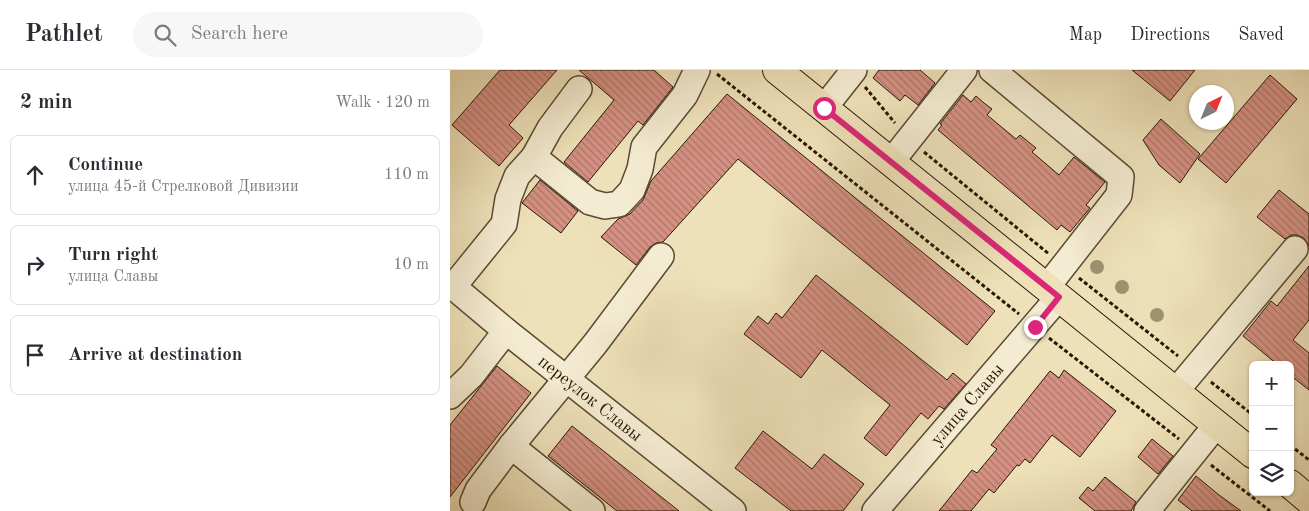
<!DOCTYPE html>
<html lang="en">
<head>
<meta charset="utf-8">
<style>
	:root { --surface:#fff; --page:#f7f7f7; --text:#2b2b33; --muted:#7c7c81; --line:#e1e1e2 }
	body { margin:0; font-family:"Old Standard TT",serif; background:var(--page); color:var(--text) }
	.controls { position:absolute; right:15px; bottom:15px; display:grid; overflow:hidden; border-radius:8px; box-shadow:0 1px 4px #0004 }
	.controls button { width:45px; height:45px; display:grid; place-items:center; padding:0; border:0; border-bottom:1px solid var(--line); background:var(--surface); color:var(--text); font:25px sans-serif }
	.compass { position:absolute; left:739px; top:15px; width:45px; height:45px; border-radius:50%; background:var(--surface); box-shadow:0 1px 4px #0004; rotate:43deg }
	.stop { position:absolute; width:15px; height:15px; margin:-11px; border:4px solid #db2777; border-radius:50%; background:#fff }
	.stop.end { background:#db2777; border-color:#fff; box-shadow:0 1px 5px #0008 }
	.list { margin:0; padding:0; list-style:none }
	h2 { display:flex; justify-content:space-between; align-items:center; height:65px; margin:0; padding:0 20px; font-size:21px }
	h2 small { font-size:16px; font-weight:400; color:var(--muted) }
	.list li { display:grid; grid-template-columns:32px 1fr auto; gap:15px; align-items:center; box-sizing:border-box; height:80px; margin:0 10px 10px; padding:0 10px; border:1px solid var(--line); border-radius:8px }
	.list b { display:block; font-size:19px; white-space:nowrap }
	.list p { margin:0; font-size:16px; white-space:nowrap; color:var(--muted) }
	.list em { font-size:16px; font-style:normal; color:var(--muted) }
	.icon { flex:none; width:28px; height:28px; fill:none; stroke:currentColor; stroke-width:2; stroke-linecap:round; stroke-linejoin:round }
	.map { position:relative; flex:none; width:859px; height:441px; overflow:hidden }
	header { display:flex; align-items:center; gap:30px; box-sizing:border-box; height:70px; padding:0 25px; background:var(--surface); border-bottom:1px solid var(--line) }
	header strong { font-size:24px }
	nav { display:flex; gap:28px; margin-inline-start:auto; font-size:18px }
	.search { width:350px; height:45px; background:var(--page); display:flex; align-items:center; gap:12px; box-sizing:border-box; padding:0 18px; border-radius:28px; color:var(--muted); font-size:19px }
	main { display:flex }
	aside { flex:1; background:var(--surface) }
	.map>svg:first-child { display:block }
</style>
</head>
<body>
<header>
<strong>Pathlet</strong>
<div class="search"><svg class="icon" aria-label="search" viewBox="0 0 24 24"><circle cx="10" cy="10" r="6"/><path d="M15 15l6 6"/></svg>Search here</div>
<nav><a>Map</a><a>Directions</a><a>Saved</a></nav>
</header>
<main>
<aside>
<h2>2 min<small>Walk · 120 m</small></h2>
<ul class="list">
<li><svg class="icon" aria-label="ahead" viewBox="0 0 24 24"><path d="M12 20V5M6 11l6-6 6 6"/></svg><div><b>Continue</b><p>улица 45-й Стрелковой Дивизии</p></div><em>110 m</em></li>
<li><svg class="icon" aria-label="right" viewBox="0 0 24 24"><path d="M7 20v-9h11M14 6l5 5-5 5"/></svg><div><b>Turn right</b><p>улица Славы</p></div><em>10 m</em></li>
<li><svg class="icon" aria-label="arrive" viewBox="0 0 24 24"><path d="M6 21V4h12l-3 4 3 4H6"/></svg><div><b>Arrive at destination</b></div></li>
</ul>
</aside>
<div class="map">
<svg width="859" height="441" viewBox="0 0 859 441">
	<defs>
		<pattern id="building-back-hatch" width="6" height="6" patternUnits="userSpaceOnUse" patternTransform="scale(1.25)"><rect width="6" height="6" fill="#d59183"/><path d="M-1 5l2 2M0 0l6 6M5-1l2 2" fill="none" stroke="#ad7569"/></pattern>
	</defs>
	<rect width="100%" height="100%" fill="#eee1b9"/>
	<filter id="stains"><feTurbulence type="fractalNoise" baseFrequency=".004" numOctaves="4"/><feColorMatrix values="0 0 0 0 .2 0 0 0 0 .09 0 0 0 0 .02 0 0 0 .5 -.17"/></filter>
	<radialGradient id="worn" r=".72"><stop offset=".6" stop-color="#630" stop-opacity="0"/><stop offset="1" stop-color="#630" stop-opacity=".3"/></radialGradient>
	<path fill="url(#building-back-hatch)" stroke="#281706" d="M50 0H107L59 55 73 68 49 96 2 55Z
		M129 0H204L223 17 193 55 188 51 138 112 114 92 164 30Z
		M429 0H470L485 13 468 35 455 25 450 31 423 8Z
		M682 0H745L720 31Z
		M820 5 847 29 776 113 748 89Z
		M277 24 545 241 517 275 288 89 213 172 206 173 200 177 186 195 151 167 168 149 180 144 193 130 201 111Z
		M513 25 521 32 526 26 534 33 542 39 537 45 566 69 570 65 586 78 582 82 609 105 624 87 655 112 636 135 640 138 620 162 611 155 607 160 488 60 492 55 490 54Z
		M711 49 750 84 730 113 709 95 693 70Z
		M90 110 128 141 111 163 72 133Z
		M829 120 859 144V179L858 174 854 168 847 165H841L835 169 807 147Z
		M859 196V250L843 270 859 283V320L840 305V295H828L793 266 821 231 827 236Z
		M366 205 497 310 503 303 516 314 494 339 489 336 478 349 471 343 436 386 414 368 440 335 372 280 351 308 294 264 308 246 318 254 326 243 332 248Z
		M47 296 81 323 0 427V355Z
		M614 300 666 341 630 387 602 365 580 393 575 389 569 396 567 395 544 423 539 419 521 441H489L522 400 527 403 547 379 541 375 600 301 609 308Z
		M122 356 229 441H167L98 386Z
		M313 361 362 399 374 384 414 414 393 441H341L285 398Z
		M702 369 723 386 708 404 688 387Z
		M746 406 769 425 791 441H742L728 430Z
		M655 407 686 432 681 441H645L629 428 638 417 643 421Z"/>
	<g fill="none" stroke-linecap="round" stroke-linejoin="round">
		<g stroke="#5a4a33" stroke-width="28">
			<g id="minor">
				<path d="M542 0 671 107 669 125 597 217"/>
				<path d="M374 38 404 0"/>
				<path d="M84 87 140 132 155 136 169 134 182 120 190 99 194 77 235 25 247 0"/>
				<path d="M441 92 514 0"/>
				<path id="s1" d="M0 214 56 261 283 441"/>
				<path d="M3 217 54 154 58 129 67 106 84 87 100 58 129 19"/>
				<path d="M726 321 845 179"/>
				<path d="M0 326 21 306 56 261"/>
				<path d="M61 376 142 441"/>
				<path d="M23 432 28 420 61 376 145 274 211 186"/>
				<path id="s2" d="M425 441 609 227"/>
				<path d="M697 441 767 354"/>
			</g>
		</g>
		<g stroke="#281706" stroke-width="30">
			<path id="major" d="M327 0 803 384
				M840 414 859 430"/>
		</g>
		<path stroke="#281706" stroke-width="3" stroke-dasharray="4 2.5" stroke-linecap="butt" d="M267 4 569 244
			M415 17 445 53
			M474 82 599 184
			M629 208 728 286
			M599 268 729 369
			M761 312 803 345
			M840 375 859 390
			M761 395 820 441"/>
		<use href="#minor" stroke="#f4ecd2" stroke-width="25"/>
		<use href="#major" stroke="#eee1b9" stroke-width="28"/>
	</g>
	<g fill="#9e9270">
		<circle cx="647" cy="197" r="7"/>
		<circle cx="672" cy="217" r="7"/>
		<circle cx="707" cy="245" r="7"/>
	</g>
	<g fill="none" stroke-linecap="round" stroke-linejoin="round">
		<path stroke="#db2777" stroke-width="6" d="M374 38 609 227 585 257"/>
	</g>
	<g text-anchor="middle" stroke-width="5" stroke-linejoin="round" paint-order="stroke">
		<g font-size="18" fill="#281706" stroke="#f4ecd2">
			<text dy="6" stroke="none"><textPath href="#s1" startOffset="181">переулок Славы</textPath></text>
			<text dy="6" stroke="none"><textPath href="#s2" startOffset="141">улица Славы</textPath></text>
		</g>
	</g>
	<rect width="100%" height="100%" filter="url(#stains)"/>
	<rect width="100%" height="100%" fill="url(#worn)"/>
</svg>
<div class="controls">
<button>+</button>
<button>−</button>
<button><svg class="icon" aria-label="layers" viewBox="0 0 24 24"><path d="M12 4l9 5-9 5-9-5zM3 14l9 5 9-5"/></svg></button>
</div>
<svg class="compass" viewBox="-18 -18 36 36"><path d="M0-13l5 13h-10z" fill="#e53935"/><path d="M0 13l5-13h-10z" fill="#7c7c81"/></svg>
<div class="stop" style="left:374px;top:38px"></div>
<div class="stop end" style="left:585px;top:257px"></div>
</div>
</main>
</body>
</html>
